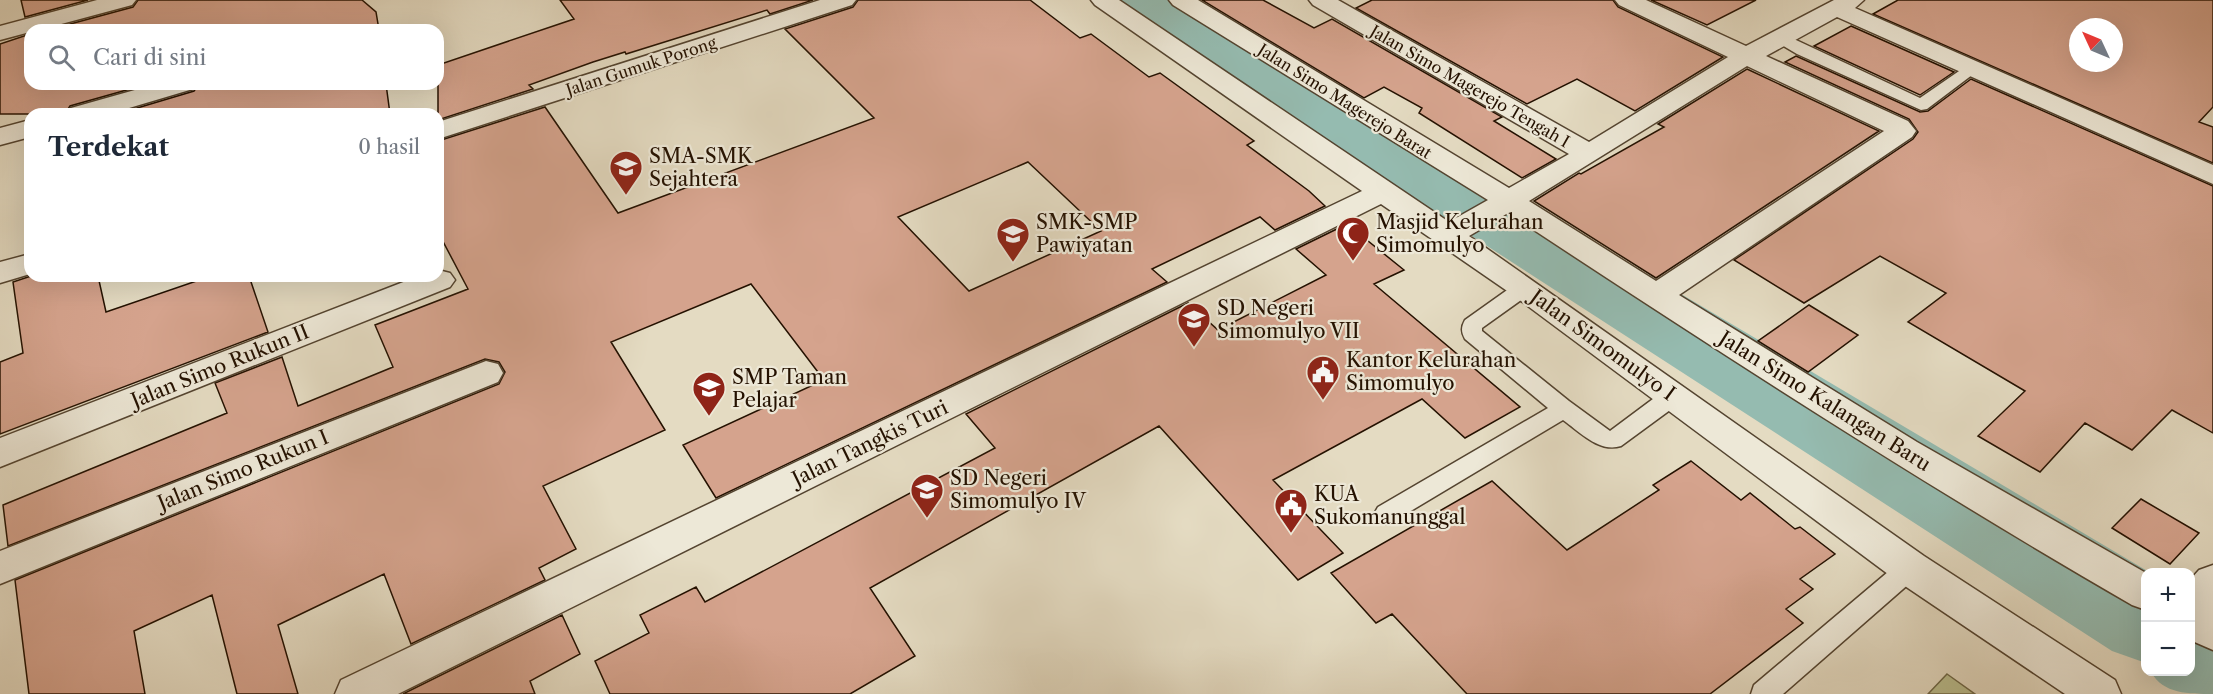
<!DOCTYPE html>
<html lang="id">
<head>
<meta charset="utf-8">
<style>
	:root { --surface:#fff; --page:#f6f6f7; --text:#1f2937; --muted:#747a83; --line:#e0e1e3 }
	body { margin:0; font-family:"Libre Caslon Text",serif; background:var(--page); color:var(--text) }
	.controls { position:absolute; right:18px; bottom:18px; display:grid; overflow:hidden; border-radius:12px; box-shadow:0 6px 24px #0002 }
	.controls button { width:54px; height:54px; display:grid; place-items:center; padding:0; border:0; border-bottom:2px solid var(--line); background:var(--surface); color:var(--text); font:30px sans-serif }
	.compass { position:absolute; left:2069px; top:18px; width:54px; height:54px; border-radius:50%; background:var(--surface); box-shadow:0 6px 24px #0002; rotate:314deg }
	.list { margin:0; padding:0; list-style:none }
	h2 { display:flex; justify-content:space-between; align-items:center; height:78px; margin:0; padding:0 24px; font-size:26px }
	h2 small { font-size:20px; font-weight:400; color:var(--muted) }
	.icon { flex:none; width:33px; height:33px; fill:none; stroke:currentColor; stroke-width:2; stroke-linecap:round; stroke-linejoin:round }
	.map { position:relative; flex:none; width:2213px; height:694px; overflow:hidden }
	.search { position:absolute; background:var(--surface); box-shadow:0 6px 24px #0002; left:24px; top:24px; width:420px; height:66px; display:flex; align-items:center; gap:15px; box-sizing:border-box; padding:0 21px; border-radius:18px; color:var(--muted); font-size:22px }
	.panel { position:absolute; background:var(--surface); box-shadow:0 6px 24px #0002; left:24px; top:108px; width:420px; height:174px; border-radius:18px }
	.map>svg:first-child { display:block }
</style>
</head>
<body>
<div class="map">
<svg width="2213" height="694" viewBox="0 0 2213 694">
	<rect width="100%" height="100%" fill="#e4dbc2"/>
	<filter id="stains"><feTurbulence type="fractalNoise" baseFrequency=".00333" numOctaves="4"/><feColorMatrix values="0 0 0 0 .2 0 0 0 0 .09 0 0 0 0 .02 0 0 0 .5 -.17"/></filter>
	<radialGradient id="worn" r=".72"><stop offset=".6" stop-color="#630" stop-opacity="0"/><stop offset="1" stop-color="#630" stop-opacity=".3"/></radialGradient>
	<path fill="#babe8f" stroke="#6f6848" stroke-width="1.5" d="M1947 674 1975 694H1928Z"/>
	<g fill="none" stroke-linecap="round" stroke-linejoin="round">
		<path fill="#95bbb0" fill-rule="evenodd" d="M1118 0H1186L2149 572H2146V663L2112 651 1126 12Z
			M2190 605 2213 614V694C2189 694 2163 694 2151 672H2190Z"/>
	</g>
	<path fill="#d5a38d" stroke="#241100" stroke-width="1.5" fill-rule="evenodd" d="M21 0H88L25 17Z
		M138 0H362L376 12 379 30H48L133 7Z
		M560 0H813L770 14 767 10 626 54 625 52 593 62 529 85 533 89 438 120V65L574 19Z
		M858 0H1030L1080 38 1091 34 1149 77 1160 73 1254 141 1247 145 1309 191 1325 206 1275 230 1260 217 1152 269 1167 282 716 498 683 445 824 380 751 284 611 342 665 430 543 486 576 549 539 568 545 580 411 644 384 574 278 625 298 694H237L212 595 134 631 145 694H29L15 580 499 384 505 372 499 362 485 359 8 546 3 505 227 413 215 383 282 357 298 406 393 367 375 325 468 289 438 232V141L545 107 618 213 874 118 785 29 853 7ZM1028 162 1101 231 969 291 898 217Z
		M1202 0H1263L1314 28 1332 19 1502 117 1494 121 1556 159 1522 178 1419 113 1422 108 1384 87 1364 98Z
		M1372 0H1613L1618 7 1723 57 1635 111 1577 79 1527 104 1356 8Z
		M1651 0H1756L1707 25Z
		M1898 0H2213V107L2199 122 2213 127V163L1873 14ZM2078 27H2114V63H2078Z
		M1851 26 1954 72 1920 95 1814 46Z
		M30 34V84H148L70 106 65 114H0V44Z
		M1796 56 1920 112 1928 111 1971 79 2213 186V433L2172 410 2132 450 2085 423 2040 472 1978 436 2025 391 1908 322 1946 293 1880 256 1804 303 1734 260 1913 139 1918 132 1909 119 1785 62Z
		M1747 69 1879 131 1656 278 1534 201 1579 173 1581 174 1664 127 1658 124Z
		M199 84H386L390 114H117L194 91Z
		M1347 224 1404 270 1374 284 1520 407 1465 438 1422 399 1273 480 1343 553 1298 580 1159 426 870 588 915 656 850 694H610L595 661 649 633 640 615 696 587 705 602 995 448 966 414 1188 303 1218 330 1326 275 1296 249Z
		M31 276H98L106 312 211 276H249L268 332 0 434V362L23 353 13 282Z
		M1809 305 1858 335 1808 372 1758 341Z
		M1691 461 1741 500 1750 493 1795 529 1800 527 1835 554 1800 579 1813 589 1786 609 1803 623 1710 694H1467L1392 614 1376 623 1331 573 1492 481 1567 550 1659 490 1653 485Z
		M2141 499 2199 533 2170 564 2112 528Z
		M562 615 580 654 530 681 535 694H403Z"/>
	<g fill="none" stroke-linecap="round" stroke-linejoin="round">
		<g stroke="#544430" stroke-width="3">
			<path id="service" d="M1781 33 1920 98 1962 69 1968 67 1976 72 1927 109 1921 110 1797 54 1775 41 1773 38 1775 35Z
				M1524 281 1531 283 1534 288 1531 293 1482 328V331L1569 401 1610 431 1665 390 1673 388 1681 390 1684 396 1681 402 1621 446C1599 453 1580 432 1563 420L1394 521 1386 524 1378 521 1374 514 1378 507 1548 408 1465 339C1461 332 1461 327 1465 320L1517 283Z
				M1910 558 1919 561 1922 568 1919 575 1783 694H1751L1754 685 1901 561Z"/>
		</g>
		<g stroke="#544430" stroke-width="3">
			<path id="minor" d="M97 0H136L132 5 39 30H30V32L0 40V26Z
				M820 0H856L852 5 438 139V122Z
				M1091 0H1119L1449 222 1488 200 1173 5 1169 0H1198L1509 188 1569 154 1313 5 1309 0H1338L1589 142 1728 57 1619 5 1615 0H1646L1746 46 1834 0H1864L1855 8 2213 165V184L1837 17 1766 56 1908 121 1916 131 1912 137 1679 295 1917 442 2146 573V610L2132 605C1919 482 1713 348 1508 213L1469 236 1924 556 2115 680 2121 694H2065L1896 580 1513 295 1381 204 398 694H335L341 680 1362 191 1095 5ZM1747 66 1884 131 1656 281 1529 201Z
				M156 84H197L193 89 109 114H67L71 108Z
				M30 120V137L0 145V128Z
				M30 254V274L0 283V262Z
				M438 270 450 273 455 280 450 287 0 467V438L419 276H438Z
				M486 361 498 364 503 373 498 382 0 584V551Z
				M2213 565V650L2190 640V580L2199 570Z"/>
		</g>
		<use href="#service" fill="#ede8d7" fill-rule="evenodd"/>
		<use href="#minor" fill="#ede8d7" fill-rule="evenodd"/>
	</g>
	<defs>
		<g id="school-pin" transform="scale(1.725)"><path d="M0 17L-7.5 6A9.5 9.5 0 1 1 7.5 6Z" fill="#8f2418" stroke="#ede8d7"/><path d="M0-5L7-2L0 1L-7-2ZM-4 1L0 2.5L4 1V4Q0 6-4 4Z" fill="#fff"/></g>
		<g id="mosque-pin" transform="scale(1.725)"><path d="M0 17L-7.5 6A9.5 9.5 0 1 1 7.5 6Z" fill="#8f2418" stroke="#ede8d7"/><path d="M3.5-4.9A6 6 0 1 0 3.5 4.9A5 5 0 1 1 3.5-4.9Z" fill="#fff"/></g>
		<g id="civic-pin" transform="scale(1.725)"><path d="M0 17L-7.5 6A9.5 9.5 0 1 1 7.5 6Z" fill="#8f2418" stroke="#ede8d7"/><path d="M-.6-6.5H3V-4.5H.6V-3L4-1V1h2V6H-6V1h2V-1L-.6-3ZM-1.2 2.5V6h2.4V2.5Z" fill="#fff"/></g>
	</defs>
	<g fill-rule="evenodd">
		<use href="#school-pin" x="626" y="167"/>
		<use href="#mosque-pin" x="1353" y="233"/>
		<use href="#school-pin" x="1013" y="234"/>
		<use href="#school-pin" x="1194" y="319"/>
		<use href="#civic-pin" x="1323" y="372"/>
		<use href="#school-pin" x="709" y="388"/>
		<use href="#school-pin" x="927" y="490"/>
		<use href="#civic-pin" x="1291" y="505"/>
	</g>
	<g text-anchor="middle" stroke-width="4.5" stroke-linejoin="round" paint-order="stroke">
		<g font-size="16" fill="#241100" stroke="#ede8d7">
			<text transform="translate(641 66) rotate(-18)" y="6">Jalan Gumuk Porong</text>
			<text transform="translate(1470 86) rotate(30)" y="6">Jalan Simo Magerejo Tengah I</text>
			<text transform="translate(1345 101) rotate(32)" y="6">Jalan Simo Magerejo Barat</text>
		</g>
		<g font-size="20" fill="#241100" stroke="#ede8d7" text-anchor="start">
			<text x="649" y="163">SMA-SMK<tspan x="649" dy="23">Sejahtera</tspan></text>
			<text x="1036" y="229">SMK-SMP<tspan x="1036" dy="23">Pawiyatan</tspan></text>
			<text x="1376" y="229">Masjid Kelurahan<tspan x="1376" dy="23">Simomulyo</tspan></text>
			<text x="1217" y="315">SD Negeri<tspan x="1217" dy="23">Simomulyo VII</tspan></text>
			<text x="1346" y="367">Kantor Kelurahan<tspan x="1346" dy="23">Simomulyo</tspan></text>
			<text x="732" y="384">SMP Taman<tspan x="732" dy="23">Pelajar</tspan></text>
			<text x="950" y="485">SD Negeri<tspan x="950" dy="23">Simomulyo IV</tspan></text>
			<text x="1314" y="501">KUA<tspan x="1314" dy="23">Sukomanunggal</tspan></text>
		</g>
		<g font-size="20" fill="#241100" stroke="#ede8d7">
			<text transform="translate(1603 345) rotate(36)" y="7">Jalan Simomulyo I</text>
			<text transform="translate(220 366) rotate(-22)" y="7">Jalan Simo Rukun II</text>
			<text transform="translate(1825 401) rotate(32)" y="7">Jalan Simo Kalangan Baru</text>
			<text transform="translate(870 443) rotate(-26)" y="7">Jalan Tangkis Turi</text>
			<text transform="translate(243 470) rotate(-22)" y="7">Jalan Simo Rukun I</text>
		</g>
	</g>
	<rect width="100%" height="100%" filter="url(#stains)"/>
	<rect width="100%" height="100%" fill="url(#worn)"/>
</svg>
<div class="controls">
<button>+</button>
<button>−</button>
</div>
<svg class="compass" viewBox="-18 -18 36 36"><path d="M0-13l5 13h-10z" fill="#e53935"/><path d="M0 13l5-13h-10z" fill="#747a83"/></svg>
<div class="search"><svg class="icon" aria-label="search" viewBox="0 0 24 24"><circle cx="10" cy="10" r="6"/><path d="M15 15l6 6"/></svg>Cari di sini</div>
<section class="panel">
<h2>Terdekat<small>0 hasil</small></h2>
<ul class="list">
</ul>
</section>
</div>
</body>
</html>
